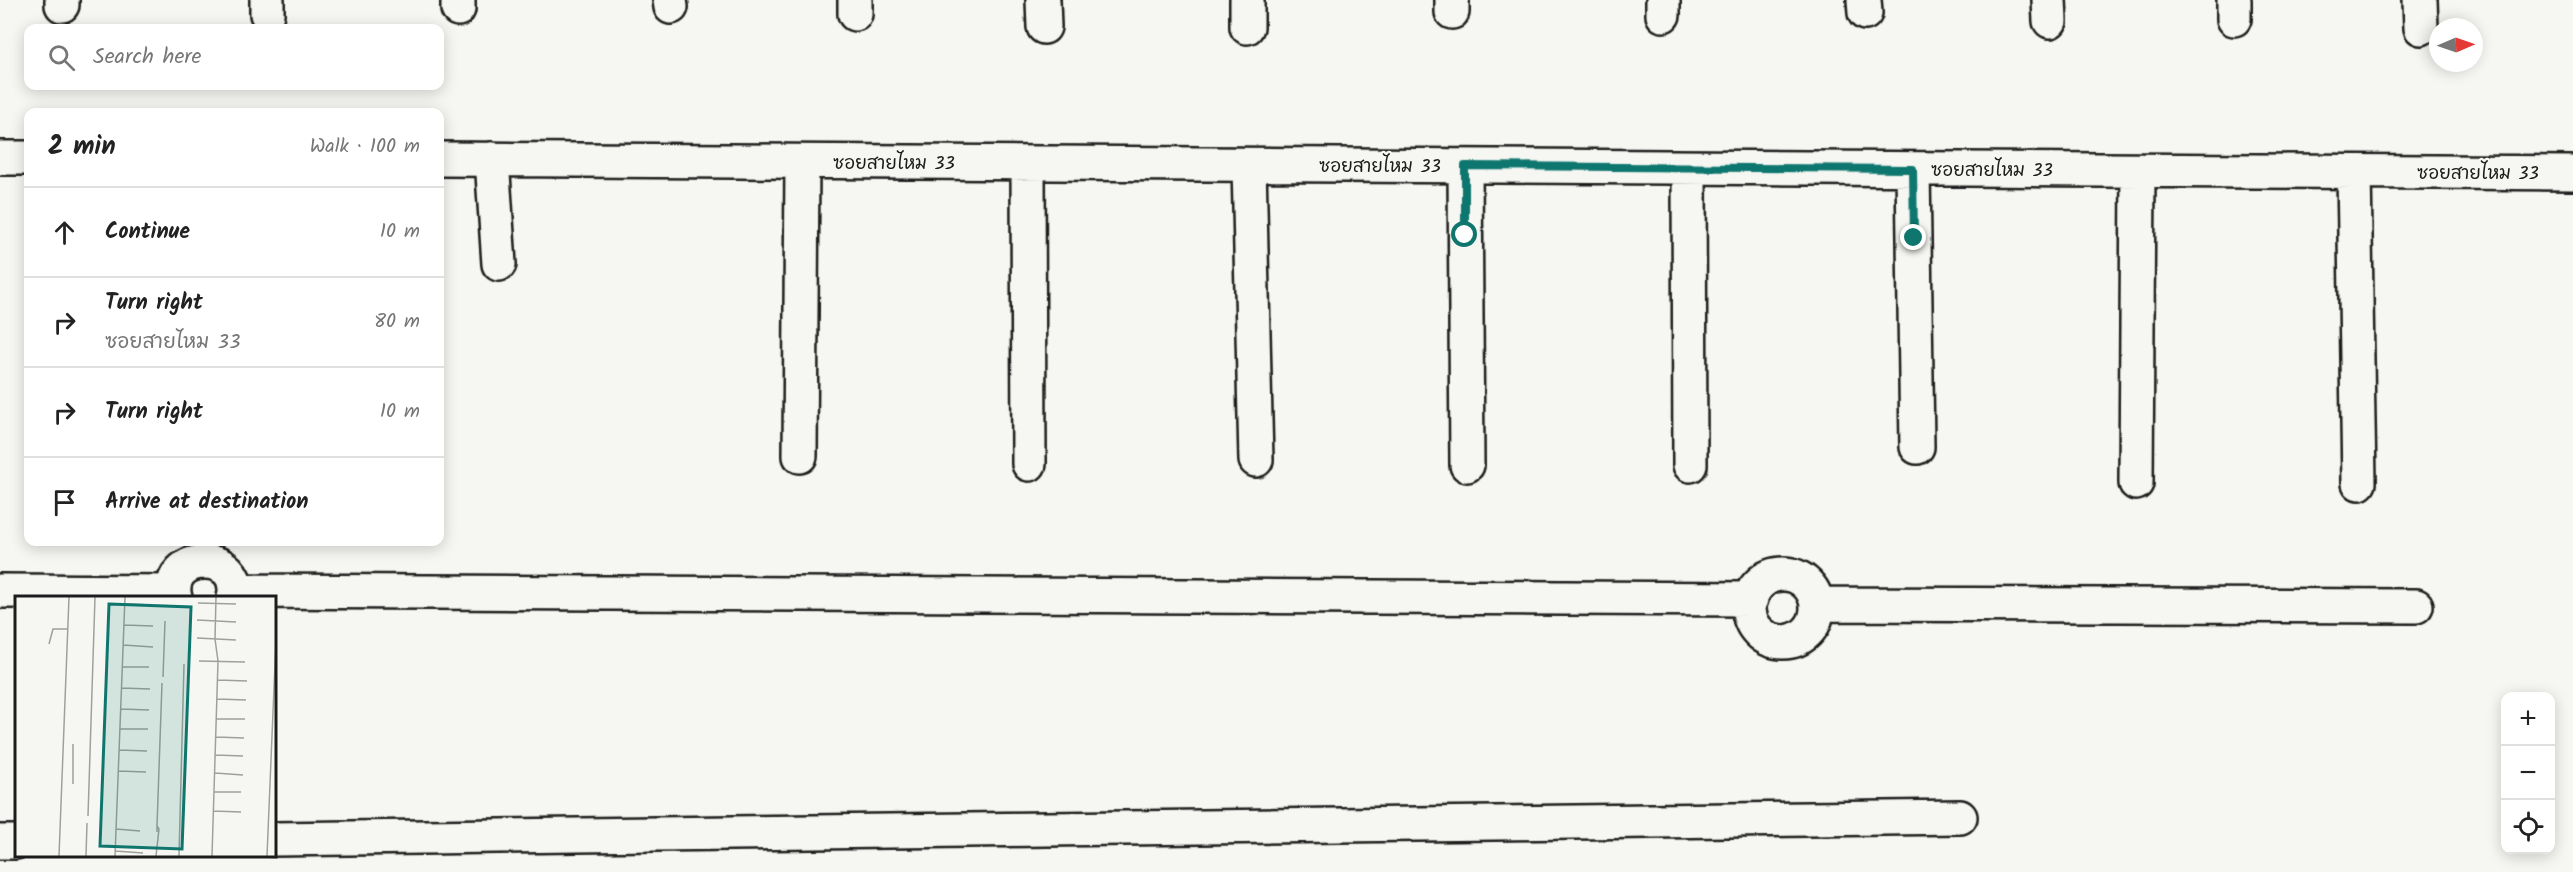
<!DOCTYPE html>
<html lang="en">
<head>
<meta charset="utf-8">
<style>
	:root { --surface:#fff; --page:#f2f2f2; --text:#222; --muted:#767676; --line:#e0e0e0 }
	body { margin:0; font-family:Kalam,"Playpen Sans Thai",sans-serif; background:var(--page); color:var(--text) }
	.controls { position:absolute; right:18px; bottom:18px; display:grid; overflow:hidden; border-radius:12px; box-shadow:0 3px 15px #0003 }
	.controls button { width:54px; height:54px; display:grid; place-items:center; padding:0; border:0; border-bottom:2px solid var(--line); background:var(--surface); color:var(--text); font:30px sans-serif }
	.compass { position:absolute; left:2429px; top:18px; width:54px; height:54px; border-radius:50%; background:var(--surface); box-shadow:0 3px 15px #0003; rotate:88deg }
	.stop { position:absolute; width:18px; height:18px; margin:-14px; border:4px solid #0f766e; border-radius:50%; background:#fff }
	.stop.end { background:#0f766e; border-color:#fff; box-shadow:0 2px 6px #0008 }
	.list { margin:0; padding:0; list-style:none }
	h2 { display:flex; justify-content:space-between; align-items:center; height:78px; margin:0; padding:0 24px; font-size:26px }
	h2 small { font-size:20px; font-weight:400; color:var(--muted) }
	.list li { display:grid; grid-template-columns:39px 1fr auto; gap:18px; align-items:center; box-sizing:border-box; height:90px; padding:0 24px; border-top:2px solid var(--line) }
	.list b { display:block; font-size:22px; white-space:nowrap }
	.list p { margin:0; font-size:20px; white-space:nowrap; color:var(--muted) }
	.list em { font-size:20px; font-style:normal; color:var(--muted) }
	.icon { flex:none; width:33px; height:33px; fill:none; stroke:currentColor; stroke-width:2; stroke-linecap:round; stroke-linejoin:round }
	.map { position:relative; flex:none; width:2573px; height:872px; overflow:hidden }
	.search { position:absolute; background:var(--surface); box-shadow:0 3px 15px #0003; left:24px; top:24px; width:420px; height:66px; display:flex; align-items:center; gap:15px; box-sizing:border-box; padding:0 21px; border-radius:12px; color:var(--muted); font-size:22px }
	.panel { position:absolute; background:var(--surface); box-shadow:0 3px 15px #0003; left:24px; top:108px; width:420px; height:438px; border-radius:12px }
	.map>svg:first-child { display:block }
</style>
</head>
<body>
<div class="map">
<svg width="2573" height="872" viewBox="0 0 2573 872">
	<rect width="100%" height="100%" fill="#f6f6f2"/>
	<filter id="ink" filterUnits="userSpaceOnUse"><feTurbulence type="fractalNoise" baseFrequency=".0167" numOctaves="2"/><feDisplacementMap in="SourceGraphic" scale="12" xChannelSelector="R" yChannelSelector="G"/><feConvolveMatrix kernelMatrix="1 2 1 2 8 2 1 2 1" color-interpolation-filters="sRGB"/></filter>
	<g filter="url(#ink)">
		<g fill="none" stroke-linecap="round" stroke-linejoin="round">
			<g stroke="#1c1c1c" stroke-width="38">
				<path id="minor" d="M62 0V5
					M670 0 671 7
					M1043 0 1044 27
					M1663 0V15
					M1864 0 1865 13
					M2049 0 2050 21
					M2420 0 2421 28
					M458 9V0
					M1452 12V0
					M267 14V0
					M855 14V0
					M2234 19V0
					M1247 27V0
					M0 158H28
					M440 159 2573 173
					M492 159 499 264
					M1028 163 1029 464
					M1249 165 1256 460
					M1465 166 1467 465
					M1689 168 1690 465
					M1913 169 1917 447
					M2354 172 2359 483
					M800 456 802 162
					M2136 483 2138 171
					M1749 608a34 34 0 1 1 68 0a34 34 0 1 1-68 0Z
					M0 591 174 592
					M236 591 1751 599
					M175 598C163 551 245 549 234 598
					M1817 604 2416 606
					M274 839 1960 817
					M0 842H16"/>
			</g>
			<use href="#minor" stroke="#f6f6f2" stroke-width="33"/>
		</g>
	</g>
	<g fill="none" stroke-linecap="round" stroke-linejoin="round" filter="url(#ink)">
		<path stroke="#0f766e" stroke-width="8" d="M1465 235V166L1913 169 1914 238"/>
	</g>
	<g text-anchor="middle" stroke-width="4.5" stroke-linejoin="round" paint-order="stroke">
		<g font-size="18" fill="#1c1c1c" stroke="#f6f6f2">
			<text x="894" y="169">ซอยสายไหม 33</text>
			<text x="1380" y="172">ซอยสายไหม 33</text>
			<text x="1992" y="176">ซอยสายไหม 33</text>
			<text x="2478" y="179">ซอยสายไหม 33</text>
		</g>
	</g>
	<g transform="translate(15 596)">
		<rect width="261" height="261" fill="#f6f6f2"/>
		<path fill="none" stroke="#9f9f9c" stroke-width="1.5" d="M183 7 221 8M110 8 137 9M182 24 221 26M109 29 138 30M182 42 221 44M34 48 38 33H53M108 49 138 51M184 65 230 66M107 71H134M148 81 150 25M203 84 232 85M107 92 135 93M202 103 231 104M106 113 134 114M201 123H230M105 133H133M201 141 229 142M104 154 132 155M200 159 228 160M103 175 131 176M200 177 228 179M58 188V148M199 196H226M198 215 226 216M73 220 80 1M142 230 147 87M101 233 125 235M100 255 128 257M44 260 54 1M71 260 72 227M100 260 110 1M141 260 144 233 142 230V236M164 260 169 68M197 260 203 65 200 43 201 1M252 260 261 44"/>
		<path fill="#0f766e" fill-opacity="0.15" stroke="#0f766e" stroke-width="3" d="M94 8 176 11 167 253 85 250Z"/>
		<rect width="261" height="261" fill="none" stroke="#1c1c1c" stroke-width="3"/>
	</g>
</svg>
<div class="controls">
<button>+</button>
<button>−</button>
<button><svg class="icon" aria-label="locate" viewBox="0 0 24 24"><circle cx="12" cy="12" r="6"/><path d="M12 2v4M12 18v4M2 12h4M18 12h4"/></svg></button>
</div>
<svg class="compass" viewBox="-18 -18 36 36"><path d="M0-13l5 13h-10z" fill="#e53935"/><path d="M0 13l5-13h-10z" fill="#767676"/></svg>
<div class="stop" style="left:1465px;top:235px"></div>
<div class="stop end" style="left:1914px;top:238px"></div>
<div class="search"><svg class="icon" aria-label="search" viewBox="0 0 24 24"><circle cx="10" cy="10" r="6"/><path d="M15 15l6 6"/></svg>Search here</div>
<section class="panel">
<h2>2 min<small>Walk · 100 m</small></h2>
<ul class="list">
<li><svg class="icon" aria-label="ahead" viewBox="0 0 24 24"><path d="M12 20V5M6 11l6-6 6 6"/></svg><div><b>Continue</b></div><em>10 m</em></li>
<li><svg class="icon" aria-label="right" viewBox="0 0 24 24"><path d="M7 20v-9h11M14 6l5 5-5 5"/></svg><div><b>Turn right</b><p>ซอยสายไหม 33</p></div><em>80 m</em></li>
<li><svg class="icon" aria-label="right" viewBox="0 0 24 24"><path d="M7 20v-9h11M14 6l5 5-5 5"/></svg><div><b>Turn right</b></div><em>10 m</em></li>
<li><svg class="icon" aria-label="arrive" viewBox="0 0 24 24"><path d="M6 21V4h12l-3 4 3 4H6"/></svg><div><b>Arrive at destination</b></div></li>
</ul>
</section>
</div>
</body>
</html>
